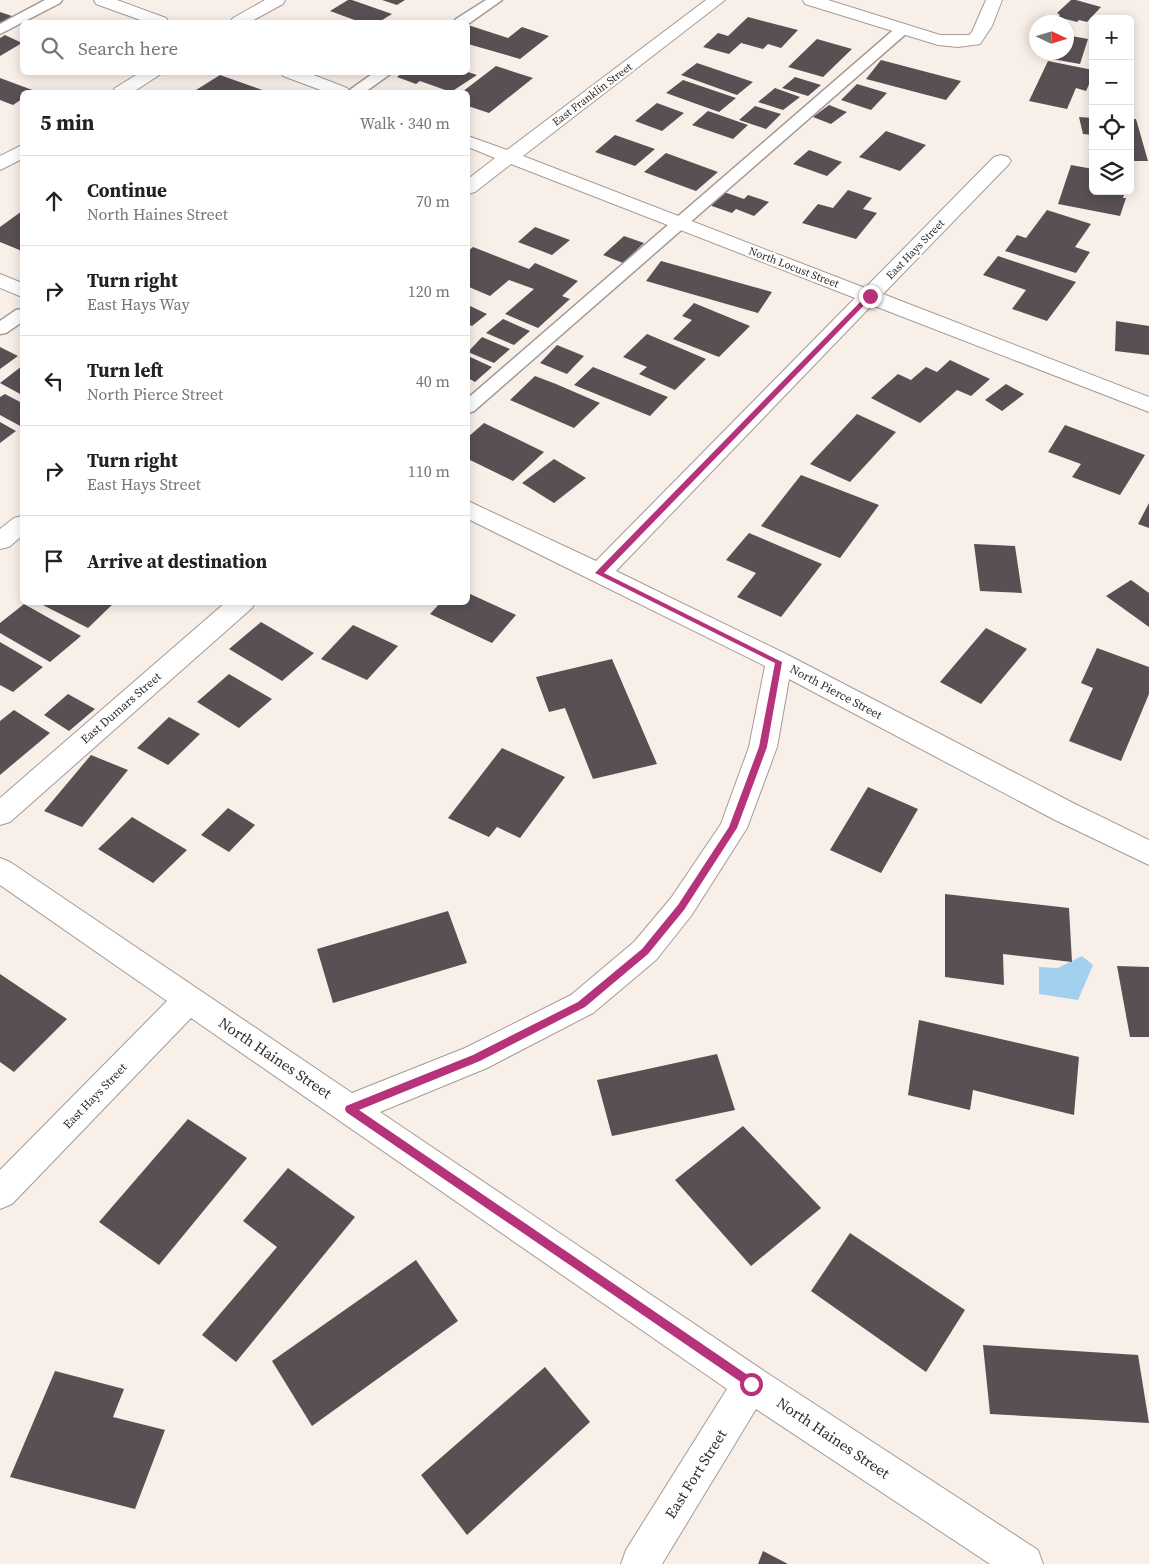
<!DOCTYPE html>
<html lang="en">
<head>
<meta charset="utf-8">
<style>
	:root { --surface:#fff; --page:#f2f2f2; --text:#222; --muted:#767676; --line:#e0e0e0 }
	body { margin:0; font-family:"Source Serif 4",serif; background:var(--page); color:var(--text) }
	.controls { position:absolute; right:15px; top:15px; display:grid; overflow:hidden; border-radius:8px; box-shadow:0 2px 12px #0003 }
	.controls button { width:45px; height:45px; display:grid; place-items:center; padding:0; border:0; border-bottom:1px solid var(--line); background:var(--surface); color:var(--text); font:25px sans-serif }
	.compass { position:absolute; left:1029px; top:15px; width:45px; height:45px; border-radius:50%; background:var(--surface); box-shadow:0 2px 12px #0003; rotate:94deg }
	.stop { position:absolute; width:15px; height:15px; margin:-11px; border:4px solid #b6337b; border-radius:50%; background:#fff }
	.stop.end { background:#b6337b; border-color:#fff; box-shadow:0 1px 5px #0008 }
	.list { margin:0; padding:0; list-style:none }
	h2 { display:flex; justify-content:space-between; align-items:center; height:65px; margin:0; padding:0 20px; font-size:21px }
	h2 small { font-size:16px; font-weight:400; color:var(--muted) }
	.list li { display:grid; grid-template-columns:32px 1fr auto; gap:15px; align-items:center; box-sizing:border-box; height:90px; padding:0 20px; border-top:1px solid var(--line) }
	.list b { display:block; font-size:19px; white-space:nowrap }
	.list p { margin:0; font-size:16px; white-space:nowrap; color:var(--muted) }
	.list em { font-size:16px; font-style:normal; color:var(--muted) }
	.icon { flex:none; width:28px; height:28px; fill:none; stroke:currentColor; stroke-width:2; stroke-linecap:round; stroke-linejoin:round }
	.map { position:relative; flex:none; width:1149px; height:1564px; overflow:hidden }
	.search { position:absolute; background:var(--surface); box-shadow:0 2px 12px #0003; left:20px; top:20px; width:450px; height:55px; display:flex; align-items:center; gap:12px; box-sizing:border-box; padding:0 18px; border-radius:8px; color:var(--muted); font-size:19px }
	.panel { position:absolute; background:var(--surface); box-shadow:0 2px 12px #0003; left:20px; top:90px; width:450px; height:515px; border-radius:8px }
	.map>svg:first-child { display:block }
</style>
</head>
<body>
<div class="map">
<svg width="1149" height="1564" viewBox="0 0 1149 1564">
	<rect width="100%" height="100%" fill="#f8efe8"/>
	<path fill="#a2d0ef" d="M1082 956 1093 965 1078 1000 1039 994V967L1058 968Z"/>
	<path fill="#595054" d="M348 0H352L392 14 379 22H360L330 11Z
		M382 0H405L397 5Z
		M1071 0H1076L1101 7 1087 22 1079 20 1077 22 1058 17 1060 15 1057 13Z
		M0 12 12 16 0 24Z
		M748 17 798 30 781 48 768 44 763 49 741 43 729 54 703 47 718 33 728 36Z
		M468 25 508 38 522 27 549 36 520 59 468 44Z
		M5 35 22 43 0 56V38Z
		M1066 35 1088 39 1080 64 1052 59 1055 52H1066Z
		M817 39 852 49 823 77 788 67Z
		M881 60 961 81 946 100 866 79Z
		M1048 61 1093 70V76L1086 91 1076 88 1067 109 1029 101Z
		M697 63 753 82 737 95 681 75Z
		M496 66 533 78 489 113 468 106V92H462Z
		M403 72H468L477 75 451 92 420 81 416 84 397 77Z
		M220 75 268 92H204L196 90Z
		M795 77 821 85 808 96 782 88Z
		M0 78 35 91 22 92V99L13 105 0 100Z
		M683 80 736 98 719 112 666 93Z
		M857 84 887 93 871 110 841 100Z
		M775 88 800 97 783 110 758 102Z
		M657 103 684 113 662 131 635 121Z
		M829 105 847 112 831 124 813 117Z
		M755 106 781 114 766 129 739 120Z
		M708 111 748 125 733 139 692 125Z
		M1079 117 1093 118V135L1083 134Z
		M1130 119H1136L1148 161H1130Z
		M886 131 926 145 900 171 859 157Z
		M615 135 655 149 635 166 595 152Z
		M809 150 842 162 827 176 793 164Z
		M666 153 718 172 696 191 644 172Z
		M1071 165 1093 169V191H1125L1123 198H1126L1120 216 1058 204Z
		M848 190 872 198 863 209 877 213 856 239 802 223 818 204 833 208Z
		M724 192 744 199 748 195 769 202 754 216 736 209 732 213 709 205Z
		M1047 210 1091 224 1075 247 1090 252 1076 273 1005 251 1017 235 1026 238Z
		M22 211V251L0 242V227Z
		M535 227 570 240 552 255 518 242Z
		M624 236 644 243 623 263 603 255Z
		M473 247 529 269 535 263 578 281 562 296 570 299 538 328 505 314 534 289 509 280 490 296 469 287 468 289V251Z
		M998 256 1076 282 1047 321 1012 309 1026 290 983 275Z
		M661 261 772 292 758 313 646 281Z
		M694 303 750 326 719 357 673 339 692 320 682 316Z
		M468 305 487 314 472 326 468 324Z
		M503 319 530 331 514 345 486 333Z
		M1116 321 1149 326V355L1115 351Z
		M647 334 706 359 675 390 639 374 647 367 623 357Z
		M482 337 510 349 494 363 468 352Z
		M557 345 584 356 567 374 540 363Z
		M0 347 18 356 0 369Z
		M468 356 492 367 475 382 468 378Z
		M950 360 990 379 971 396 957 390 920 423 871 398 898 374 911 380 926 367 937 372Z
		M22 366V395L0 383Z
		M593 367 668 397 650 416 574 385Z
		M535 376 556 384 600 403 574 428 510 400Z
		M1006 384 1024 394 1002 411 985 400Z
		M5 394 22 403V427L0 415V397Z
		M857 414 896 432 850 482 810 464Z
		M0 422 16 431 0 443Z
		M484 423 544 452 513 481 468 459V437Z
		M1065 425 1145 455 1120 495 1072 477 1081 464 1048 452Z
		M554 459 586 478 554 503 522 483Z
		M801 475 879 505 840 558 761 526Z
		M1149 503V528L1138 524Z
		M749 533 822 564 781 617 737 597 756 573 726 560Z
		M974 544 1015 546 1022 593 980 591Z
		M1131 580 1149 593V627L1106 596Z
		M468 593 516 615 492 643 430 614 441 602H468Z
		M37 602H115L88 628Z
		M24 604 81 636 50 662 0 633V623Z
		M261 622 314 653 282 681 229 649Z
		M353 625 398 646 367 680 321 659Z
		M986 628 1027 649 981 704 940 682Z
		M0 642 43 667 13 692 0 685Z
		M1097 648 1149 667V694L1121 761 1069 741 1093 688 1081 683Z
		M612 659 657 764 593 779 565 708 549 712 536 677Z
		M229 674 272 699 239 728 197 702Z
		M68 694 95 709 69 731 44 715Z
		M14 710 50 733 0 775V721Z
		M169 717 200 734 168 765 137 748Z
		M502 748 565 777 520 838 497 827 489 837 448 818Z
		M91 755 128 770 82 827 44 811Z
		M868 787 918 809 881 873 830 850Z
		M228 808 255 825 229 852 201 835Z
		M132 817 187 850 153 883 98 849Z
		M945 894 1069 908 1072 962 1003 954 1004 985 945 977Z
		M448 911 467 963 333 1003 317 949Z
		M1117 966 1149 967V1037H1130Z
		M0 974 67 1019 14 1072 0 1062Z
		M919 1020 1079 1057 1074 1115 973 1090 970 1110 908 1095Z
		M717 1054 735 1110 612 1136 597 1080Z
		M188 1119 247 1158 159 1265 99 1222Z
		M743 1126 821 1208 751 1266 675 1180Z
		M288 1168 355 1217 236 1362 202 1335 277 1247 243 1221Z
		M850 1233 965 1310 926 1372 811 1291Z
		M416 1260 458 1321 312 1426 272 1361Z
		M983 1345 1138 1355 1149 1423 990 1414Z
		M545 1367 590 1422 467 1535 421 1475Z
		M55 1371 124 1389 113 1417 165 1430 135 1509 10 1477Z
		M763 1551 788 1564H758Z"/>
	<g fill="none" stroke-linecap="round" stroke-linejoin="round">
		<g stroke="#a49b96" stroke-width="3">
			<path id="lane" d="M45 0H62L60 3 0 34V24Z
				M486 0H502L468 24 454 22 456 19Z
				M903 25 910 29 908 32 474 411 468 413V398L898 26Z
				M375 72H393L365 92H349L351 89Z
				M22 309V322L6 333 0 334V321L16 310Z"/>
		</g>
		<g stroke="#a49b96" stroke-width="2">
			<path id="street" d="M94 0H117L166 18 169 22H146L96 4Z
				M265 0H285L283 4 250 22H230L233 18Z
				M706 0H725L523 156 865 288 994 157 1001 155 1008 157 1011 161 1008 165 883 294 1149 397V412L872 305 616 571 788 655 1075 804 1149 840V865L1055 820 789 679 777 747 747 828 691 916 656 960 593 1013 487 1068 380 1112 764 1371 1038 1550 1043 1564H990L756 1409 662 1564H621L626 1550 727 1389 191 1018 12 1204 0 1209V1170L167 1001 0 885V858L10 862 352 1093 465 1048 571 995 634 942 671 898 721 824 749 747 765 666 468 519V501L596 561 855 298 511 164 475 192 468 194V179L495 158 468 147V136L507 150Z
				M803 0H828L940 35H969L972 32 986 0H1002L992 26 980 44 958 47 938 45 805 4Z
				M141 72H164L133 92H112L115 88Z
				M280 72H306L347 88 350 92H326L283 76Z
				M22 145V159L0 170V156Z
				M0 274 22 283V297L0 288Z
				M22 516V536L9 547 0 549V529L14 518Z
				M226 602H255L252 608 10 822 0 825V798Z"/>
		</g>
		<use href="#lane" fill="#fff" fill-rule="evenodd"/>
		<use href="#street" fill="#fff" fill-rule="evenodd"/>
	</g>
	<path fill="#b6337b" d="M867 295 873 296 604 573 782 662 767 747 737 828 684 910 648 954 585 1007 480 1061 359 1110 755 1380 757 1384 755 1387 751 1389 346 1112 345 1109 346 1106 473 1055 578 1002 642 949 678 905 729 827 759 747 775 663 595 573Z"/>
	<g text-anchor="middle" stroke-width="5" stroke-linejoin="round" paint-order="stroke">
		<g font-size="11" fill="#312e2c" stroke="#fff">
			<text transform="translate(592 94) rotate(-37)" y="4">East Franklin Street</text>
			<text transform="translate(915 249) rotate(-46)" y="4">East Hays Street</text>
			<text transform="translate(794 267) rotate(21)" y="4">North Locust Street</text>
		</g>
		<g font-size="12" fill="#312e2c" stroke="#fff">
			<text transform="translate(836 692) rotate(28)" y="4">North Pierce Street</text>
			<text transform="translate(121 708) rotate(-41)" y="4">East Dumars Street</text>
			<text transform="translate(95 1096) rotate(-46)" y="4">East Hays Street</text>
		</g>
		<g font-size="15" fill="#312e2c" stroke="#fff">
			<text transform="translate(275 1058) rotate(34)" y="5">North Haines Street</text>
			<text transform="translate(833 1438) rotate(34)" y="5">North Haines Street</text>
			<text transform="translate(696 1474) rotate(-58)" y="5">East Fort Street</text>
		</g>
	</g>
</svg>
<div class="controls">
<button>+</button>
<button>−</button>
<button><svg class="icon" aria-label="locate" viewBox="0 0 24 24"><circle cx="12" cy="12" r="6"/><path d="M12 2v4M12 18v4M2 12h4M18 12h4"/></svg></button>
<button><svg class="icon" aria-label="layers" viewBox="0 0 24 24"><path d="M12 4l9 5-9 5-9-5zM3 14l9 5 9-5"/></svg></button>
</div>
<svg class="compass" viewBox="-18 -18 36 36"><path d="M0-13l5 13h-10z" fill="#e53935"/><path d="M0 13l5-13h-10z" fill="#767676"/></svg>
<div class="stop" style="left:751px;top:1384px"></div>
<div class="stop end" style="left:870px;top:296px"></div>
<div class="search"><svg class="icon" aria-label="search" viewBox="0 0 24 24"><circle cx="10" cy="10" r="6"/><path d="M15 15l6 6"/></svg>Search here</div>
<section class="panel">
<h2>5 min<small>Walk · 340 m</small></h2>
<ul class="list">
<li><svg class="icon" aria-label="ahead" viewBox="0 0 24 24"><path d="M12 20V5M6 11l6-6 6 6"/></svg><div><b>Continue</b><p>North Haines Street</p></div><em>70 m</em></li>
<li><svg class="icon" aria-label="right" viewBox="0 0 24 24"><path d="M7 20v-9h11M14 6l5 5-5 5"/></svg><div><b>Turn right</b><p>East Hays Way</p></div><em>120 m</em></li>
<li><svg class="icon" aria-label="left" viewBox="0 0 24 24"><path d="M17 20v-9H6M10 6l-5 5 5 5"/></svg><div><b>Turn left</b><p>North Pierce Street</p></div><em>40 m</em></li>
<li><svg class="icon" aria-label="right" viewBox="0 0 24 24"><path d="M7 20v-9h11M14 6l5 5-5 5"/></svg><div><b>Turn right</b><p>East Hays Street</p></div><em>110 m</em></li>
<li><svg class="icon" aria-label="arrive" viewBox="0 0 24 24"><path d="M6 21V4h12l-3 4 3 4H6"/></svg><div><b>Arrive at destination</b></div></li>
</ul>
</section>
</div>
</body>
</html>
